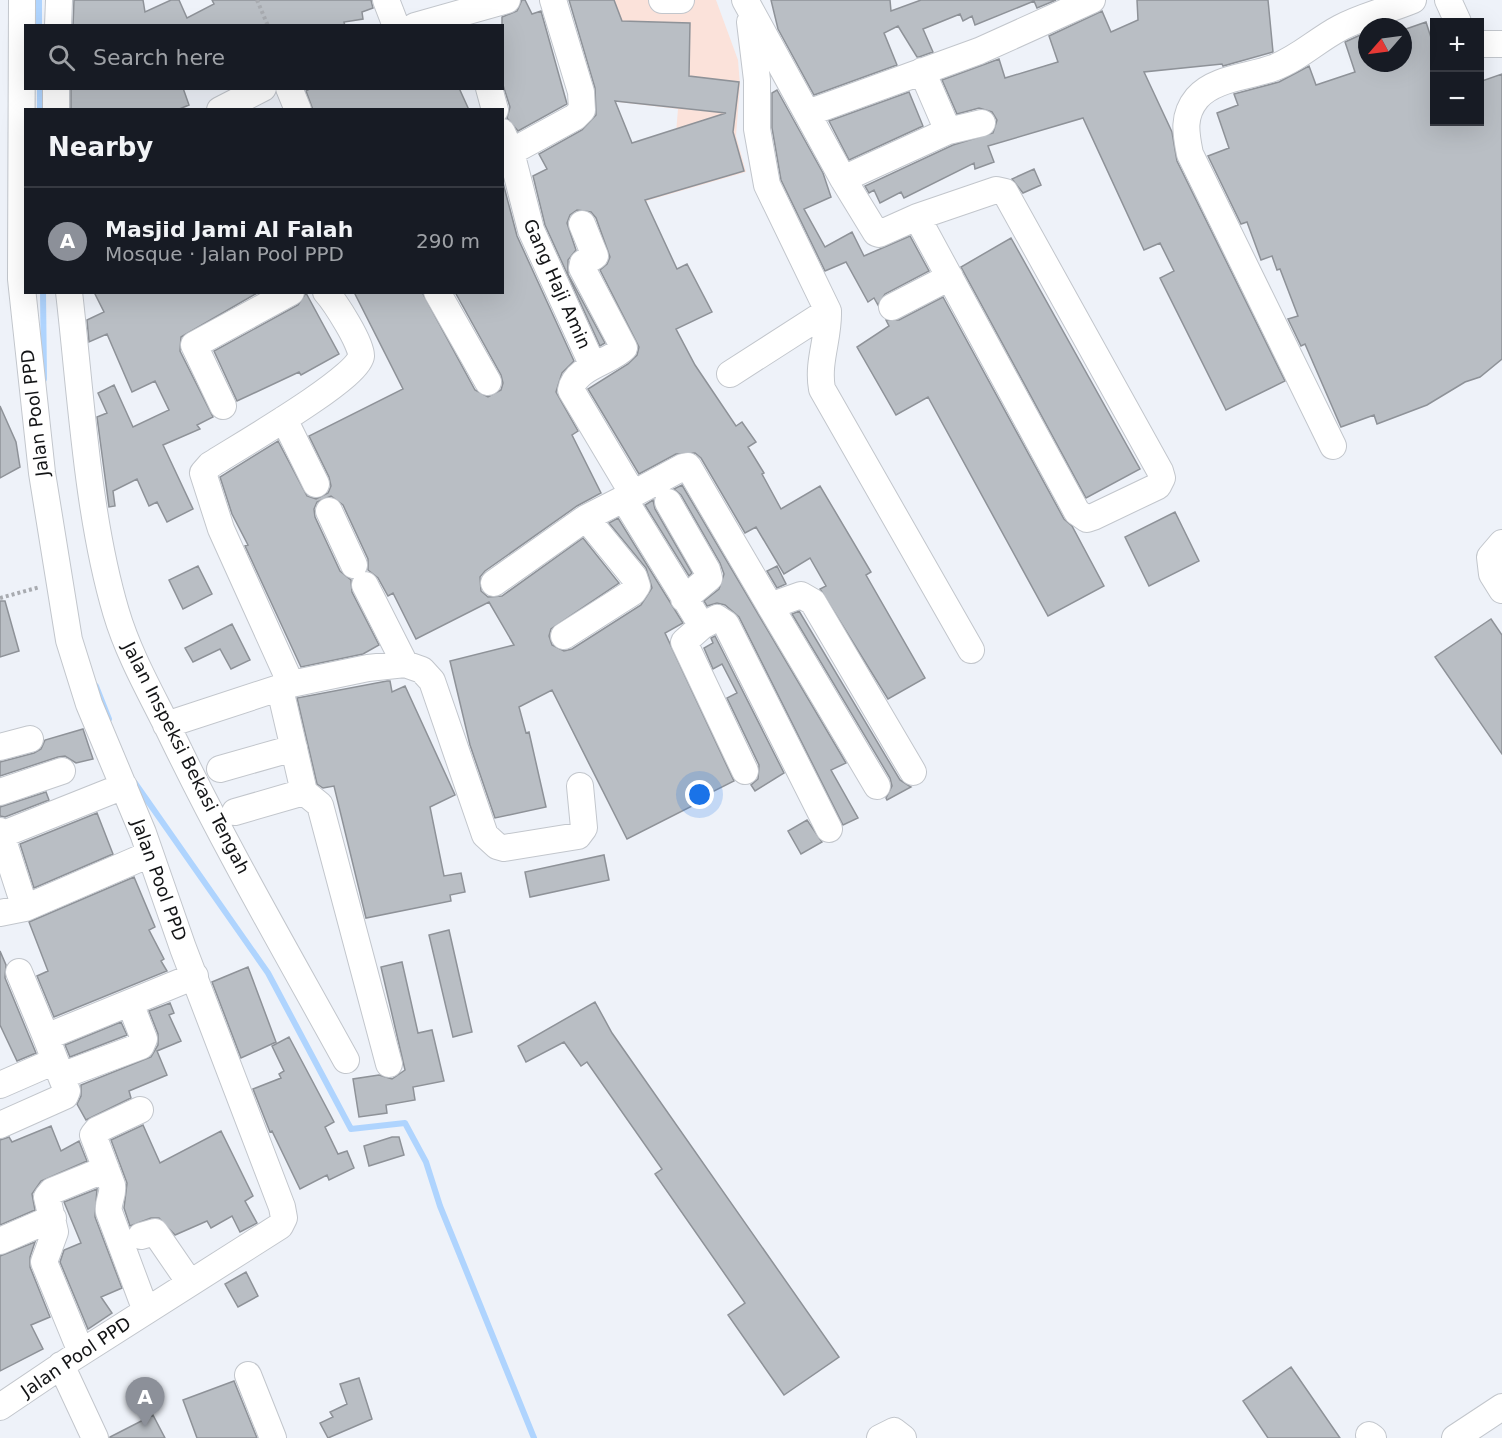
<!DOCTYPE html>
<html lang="en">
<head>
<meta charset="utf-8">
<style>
	:root { --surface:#171b24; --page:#242831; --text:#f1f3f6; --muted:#9ea1a6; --line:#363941; --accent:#8c9099 }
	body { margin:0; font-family:"DejaVu Sans",sans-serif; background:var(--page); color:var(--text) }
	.controls { position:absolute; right:18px; top:18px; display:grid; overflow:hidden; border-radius:0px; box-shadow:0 6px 24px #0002 }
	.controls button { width:54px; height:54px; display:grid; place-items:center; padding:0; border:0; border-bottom:2px solid var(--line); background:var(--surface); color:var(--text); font:30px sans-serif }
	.compass { position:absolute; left:1358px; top:18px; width:54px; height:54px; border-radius:50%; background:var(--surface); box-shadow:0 6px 24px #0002; rotate:242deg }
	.you { position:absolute; left:700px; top:795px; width:21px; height:21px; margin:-15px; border:4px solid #fff; border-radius:50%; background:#1a73e8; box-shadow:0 0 0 9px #1a73e833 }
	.badge { display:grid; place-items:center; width:39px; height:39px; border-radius:50%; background:var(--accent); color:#fff; font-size:20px; font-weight:700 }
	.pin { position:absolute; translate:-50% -50px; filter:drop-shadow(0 2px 3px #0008) }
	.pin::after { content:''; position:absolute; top:32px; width:21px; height:18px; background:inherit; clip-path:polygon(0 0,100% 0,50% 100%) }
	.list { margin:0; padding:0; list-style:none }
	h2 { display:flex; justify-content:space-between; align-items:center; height:78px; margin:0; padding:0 24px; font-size:26px }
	h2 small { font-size:20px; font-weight:400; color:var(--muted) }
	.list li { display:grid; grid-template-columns:39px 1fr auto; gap:18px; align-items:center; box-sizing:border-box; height:108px; padding:0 24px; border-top:2px solid var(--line) }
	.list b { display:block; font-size:22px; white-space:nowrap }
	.list p { margin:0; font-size:20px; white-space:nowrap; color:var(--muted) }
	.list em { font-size:20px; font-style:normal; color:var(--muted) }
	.icon { flex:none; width:33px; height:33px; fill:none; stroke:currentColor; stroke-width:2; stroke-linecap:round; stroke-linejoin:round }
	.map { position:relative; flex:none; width:1502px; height:1438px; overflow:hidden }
	.search { position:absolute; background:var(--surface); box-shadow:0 6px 24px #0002; left:24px; top:24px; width:480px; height:66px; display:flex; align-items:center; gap:15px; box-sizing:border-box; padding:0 21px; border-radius:0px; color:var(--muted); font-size:22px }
	.panel { position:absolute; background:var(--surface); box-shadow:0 6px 24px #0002; left:24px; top:108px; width:480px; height:186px; border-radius:0px }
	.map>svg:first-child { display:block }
</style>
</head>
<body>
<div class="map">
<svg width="1502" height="1438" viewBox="0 0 1502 1438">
	<rect width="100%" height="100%" fill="#eef2f9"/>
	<path fill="#fbe2da" d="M615 0H716L738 60 740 85 736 136 746 172 646 201 638 175 676 133 678 109 619 102Z"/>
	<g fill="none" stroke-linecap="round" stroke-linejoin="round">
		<path stroke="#afd4fe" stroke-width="6" d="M39 0V26
			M40 88V110
			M43 292 44 379
			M96 686 109 719
			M135 783 268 973 351 1129 405 1123 426 1162 440 1206 534 1438"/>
	</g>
	<path fill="#b9bec4" stroke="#8e9298" stroke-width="1.5" fill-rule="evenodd" d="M74 0H143L145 12 171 0H179L187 18 214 4 212 0H371L373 8 362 12 363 19 344 22 345 26H73Z
		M522 0H525L532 14 541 11 567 104 518 131 507 118 510 107 502 82V17L517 11Z
		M569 0H614L622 21 690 23 689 76 739 82 733 132 744 171 645 200 677 269 687 264 712 312 676 329 695 365 736 426 742 422 756 442 748 447 764 473 762 474 781 509 820 486 871 572 866 575 925 678 888 699 820 589 826 586 810 558 784 574 756 527 745 533 701 458 695 453 676 454 639 474 588 389 628 364 637 355 639 347 600 270 607 264 610 257 596 218 591 212 577 210 570 215 567 223 576 250 568 260V274L605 343 600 346 545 225 533 176 547 169 539 154 582 130 596 115 595 88ZM615 101 726 113 632 143Z
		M771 0H890L891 11 921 0H1056L1037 8 1034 1 975 25 972 16 963 21 960 14 923 29 933 52 919 57H917L898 26 884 33 897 65 814 95 778 29Z
		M1137 0H1268L1273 52 1223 66 1222 64 1144 72 1172 132 1177 161 1285 381 1226 410 1160 278 1174 271 1160 243 1144 250 1083 118 988 146 994 162 975 169 974 163 904 198 901 192 880 203 874 190 869 193 865 186 953 145 993 133 997 120 992 112 979 108 957 114 942 80 999 59 1005 78 1058 62 1049 36 1102 11 1111 32 1138 20Z
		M1426 22 1434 47V122H1479V82L1502 74V359L1480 377 1465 382 1427 405 1377 424 1374 415 1341 427 1305 344 1301 346 1288 319 1298 316 1280 269 1277 270 1272 256 1261 260 1247 222 1241 224 1208 156 1229 148 1217 113 1238 105 1234 94 1279 82 1309 66 1316 85 1355 72 1345 42 1367 32V63H1403V55L1409 53 1403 30Z
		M71 88H183L189 105 177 110H71Z
		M311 88H459L469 110H313L306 91Z
		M777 90 823 173 831 197 804 209 825 247 852 232 864 256 910 236 929 271 885 294 878 305 874 298 868 302 846 262 825 271 781 180 772 128V93Z
		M909 92 923 126 849 160 829 121Z
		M1034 169 1041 185 1023 193 1012 179Z
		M502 179 517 236 574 361 562 373 556 392 578 431 572 435 601 493 577 506 485 571 480 577 481 591 488 597 502 596 583 538 619 583 551 629 549 636 552 645 564 651 572 649 641 605 652 588 646 568 609 523 618 518 683 623 665 633 734 781 704 796 706 799 627 839 552 690 519 707 526 733 529 732 546 807 495 818 470 745 450 661 514 645 489 602 416 639 393 593 388 596 378 578 368 570V559L343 505 331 496 317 502 314 509 315 517 340 571 351 580 352 592 379 645 363 654 301 667 245 546 248 545 232 514 220 477 278 441 307 496 316 499 328 493 331 486 329 477 309 436 403 389 354 292H422L475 390 488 397 501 390 503 383 501 375 455 292H502Z
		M1011 238 1140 469 1086 498 961 267Z
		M94 292H259L181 337 180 351 213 417 197 425 200 429 163 445 193 509 167 522 157 502 149 506 137 479 113 491 115 506 109 507 97 417 107 413 98 393 114 385 133 427 169 410 155 381 132 392 107 334 89 342 87 320 104 312Z
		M306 293 339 354 301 375 299 372 237 401 214 351 298 305Z
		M943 297 1064 519 1072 526 1104 586 1048 616 928 397 896 415 857 347 889 326 886 320H899Z
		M0 406 16 442 20 467 0 478Z
		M682 485 846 763 831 770 858 818 843 825 739 617 725 605 717 603 707 606 704 601 719 589 724 574 720 563 681 495 674 489Z
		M653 500 655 509 692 573 689 576 645 505Z
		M1175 512 1199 561 1149 586 1125 537Z
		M198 566 212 594 183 609 169 580Z
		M777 566 786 584 777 588 767 571Z
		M0 601H5L19 651 0 657Z
		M799 611 900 780 911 787 887 800 886 798 892 786 890 778 792 614Z
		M1491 619 1502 635V754L1435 657Z
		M232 624 250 660 231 669 220 649 193 662 185 648Z
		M715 636 784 773 755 791 751 785 758 779 759 765 727 698 737 693 722 664 713 669 704 648 713 643 711 638Z
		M387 681H390L392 692 405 686 455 795 430 807 444 876 461 873 465 892 450 895 451 901 366 918 334 786 323 788 317 784 297 698Z
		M83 729 93 759 76 763 65 756 58 757 0 776V762L34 753 41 749 45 740Z
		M46 792 49 800 5 817 0 816V807Z
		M97 813 113 854 34 888 20 844Z
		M807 820 822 842 801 854 788 831Z
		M604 855 609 880 530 897 525 872Z
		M134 877 155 927 149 930 164 959 161 961 167 971 54 1017 37 976 48 971 29 922Z
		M449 930 472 1032 453 1037 429 935Z
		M0 951 6 965 5 978 36 1053 17 1061 0 1025Z
		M402 962 418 1033 432 1030 444 1081 413 1087 415 1100 386 1105 387 1113 359 1117 353 1079 379 1075 392 1079 405 1070 381 967Z
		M248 967 276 1042 241 1058 212 982Z
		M595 1002 612 1033 839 1357 784 1395 728 1315 745 1303 655 1174 662 1169 587 1062 581 1066 564 1042 526 1062 518 1046Z
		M170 1003 174 1013 169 1015 181 1041 157 1051 167 1075 129 1091 131 1098 86 1120 77 1104 81 1096V1085L151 1057 158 1045V1034L149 1011Z
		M121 1022 127 1035 70 1057 65 1045Z
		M289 1037 334 1122 325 1127 338 1154 347 1151 354 1168 329 1180 327 1175 300 1189 272 1131 270 1132 253 1089 281 1078 279 1074 284 1071 272 1046Z
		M143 1125 160 1163 221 1131 253 1196 245 1201 257 1223 240 1232 232 1216 211 1228 207 1221 175 1235 159 1218H151L130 1226 124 1208 127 1183 111 1140Z
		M51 1126 61 1151 79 1141 87 1161 41 1181 32 1194 35 1210 0 1225V1140L9 1137 12 1142Z
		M392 1137H399L404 1155 369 1166 364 1146Z
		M97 1189 95 1217 122 1288 101 1297 112 1313 88 1329 60 1262 64 1250 81 1243 64 1202Z
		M35 1242 30 1257V1267L50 1317 31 1325 43 1349 0 1371V1256Z
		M246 1272 258 1296 238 1307 225 1284Z
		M1291 1367 1340 1438H1268L1243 1401Z
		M359 1378 372 1419 328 1438 320 1423 333 1417 330 1412 347 1404 340 1384Z
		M234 1381 257 1438H197L183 1400Z
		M153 1415 165 1438H110V1437Z"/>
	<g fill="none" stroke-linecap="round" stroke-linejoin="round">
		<g stroke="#c2c6cc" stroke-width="28">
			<path id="minor" d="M386 0 396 26
				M662 0H681
				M745 0 843 179 876 233 879 234 917 217 996 190 1005 192 1160 471 1162 478 1158 486 1093 517 1087 519 1077 512 917 217
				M1448 0 1458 22
				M750 22 757 80V129L767 185 828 311C829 338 817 362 822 389L971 650
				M58 26 59 0
				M415 26 507 0
				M1480 44H1502
				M922 71 948 131
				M289 88 298 110
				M489 88 495 110
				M56 110V88
				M220 110 263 88
				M808 113 979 51 1092 0
				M502 132 511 152 531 230 593 366
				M511 152 575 117 582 110 581 92 553 0
				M843 179 948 131 982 123
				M69 292C81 395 87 514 116 612 129 656 152 695 172 736 225 846 287 953 346 1060
				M437 292 488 382
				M892 307 950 277
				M730 374 828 311
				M223 406 194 345 291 292
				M284 419 316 484
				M1333 446 1190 154C1186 134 1182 116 1197 98 1214 78 1249 77 1273 68 1298 59 1317 40 1340 28 1362 16 1389 10 1413 0
				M633 494 683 467 688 466 770 606
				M624 499 702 626 717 618 726 624 829 829
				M668 502 707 570 709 578 684 599
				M329 511 354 565
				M1502 543 1490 557 1492 574 1502 590
				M494 583 586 518 633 494 571 390C575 367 611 362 624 348L582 268 583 263 595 256 582 224
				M365 585 405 664
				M702 626 684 642 745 771
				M564 636 633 592 637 586 634 577 586 518
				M291 684 221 529 203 473 210 465C233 450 359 378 361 356 362 344 335 302 326 292
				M280 689 304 792 320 805 389 1064
				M166 725 291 684 368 668 405 664 422 670 432 681 485 835 497 846 504 848 578 836 584 828 580 786
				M0 747 30 739
				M220 769 294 748
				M877 786 770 606 801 595 813 602 913 772
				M0 792 62 771
				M235 812 304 792
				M0 831 25 908
				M1 835 124 786
				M0 913 25 908 150 854
				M19 972 46 1037 195 976
				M46 1037 61 1076 141 1046 144 1039 130 1003
				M0 1085 55 1061
				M140 1110 97 1130 93 1135 112 1185C114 1195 107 1202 109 1212L146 1311
				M0 1125 65 1096 67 1091 61 1076
				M141 1236 155 1232 190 1283
				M0 1241 53 1218
				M81 1352 44 1262 55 1232 47 1197 52 1191 106 1169
				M61 1365 95 1438
				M248 1375 273 1438
				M0 1407 74 1357 280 1226 284 1218 282 1207 183 948 143 833 89 704 69 640 42 473 21 279 22 0
				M1369 1435 1373 1438
				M880 1438 894 1431 903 1438
				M1455 1438 1502 1407"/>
		</g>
		<path stroke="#a8abb0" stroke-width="4" stroke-dasharray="3 3" stroke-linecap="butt" d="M257 0 268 26
			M0 598 40 587"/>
		<use href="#minor" stroke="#fff" stroke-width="26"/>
	</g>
	<g text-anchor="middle" stroke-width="4.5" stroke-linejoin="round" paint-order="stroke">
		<g font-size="18" fill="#131416" stroke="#fff">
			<text transform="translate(557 284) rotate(66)" y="6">Gang Haji Amin</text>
			<text transform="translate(35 413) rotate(-97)" y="6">Jalan Pool PPD</text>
			<text transform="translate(186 758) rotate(63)" y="6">Jalan Inspeksi Bekasi Tengah</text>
			<text transform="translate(159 880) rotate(70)" y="6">Jalan Pool PPD</text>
			<text transform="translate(76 1357) rotate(-34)" y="6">Jalan Pool PPD</text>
		</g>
	</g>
</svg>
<div class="controls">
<button>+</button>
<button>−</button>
</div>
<svg class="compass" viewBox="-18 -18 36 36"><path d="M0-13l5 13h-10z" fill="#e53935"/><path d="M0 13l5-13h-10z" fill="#9ea1a6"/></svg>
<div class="you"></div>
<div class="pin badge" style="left:145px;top:1427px">A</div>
<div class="search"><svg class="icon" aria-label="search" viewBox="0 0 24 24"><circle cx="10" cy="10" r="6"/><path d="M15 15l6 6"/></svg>Search here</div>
<section class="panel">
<h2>Nearby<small></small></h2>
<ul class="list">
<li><span class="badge">A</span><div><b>Masjid Jami Al Falah</b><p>Mosque · Jalan Pool PPD</p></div><em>290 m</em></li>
</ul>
</section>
</div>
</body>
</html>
